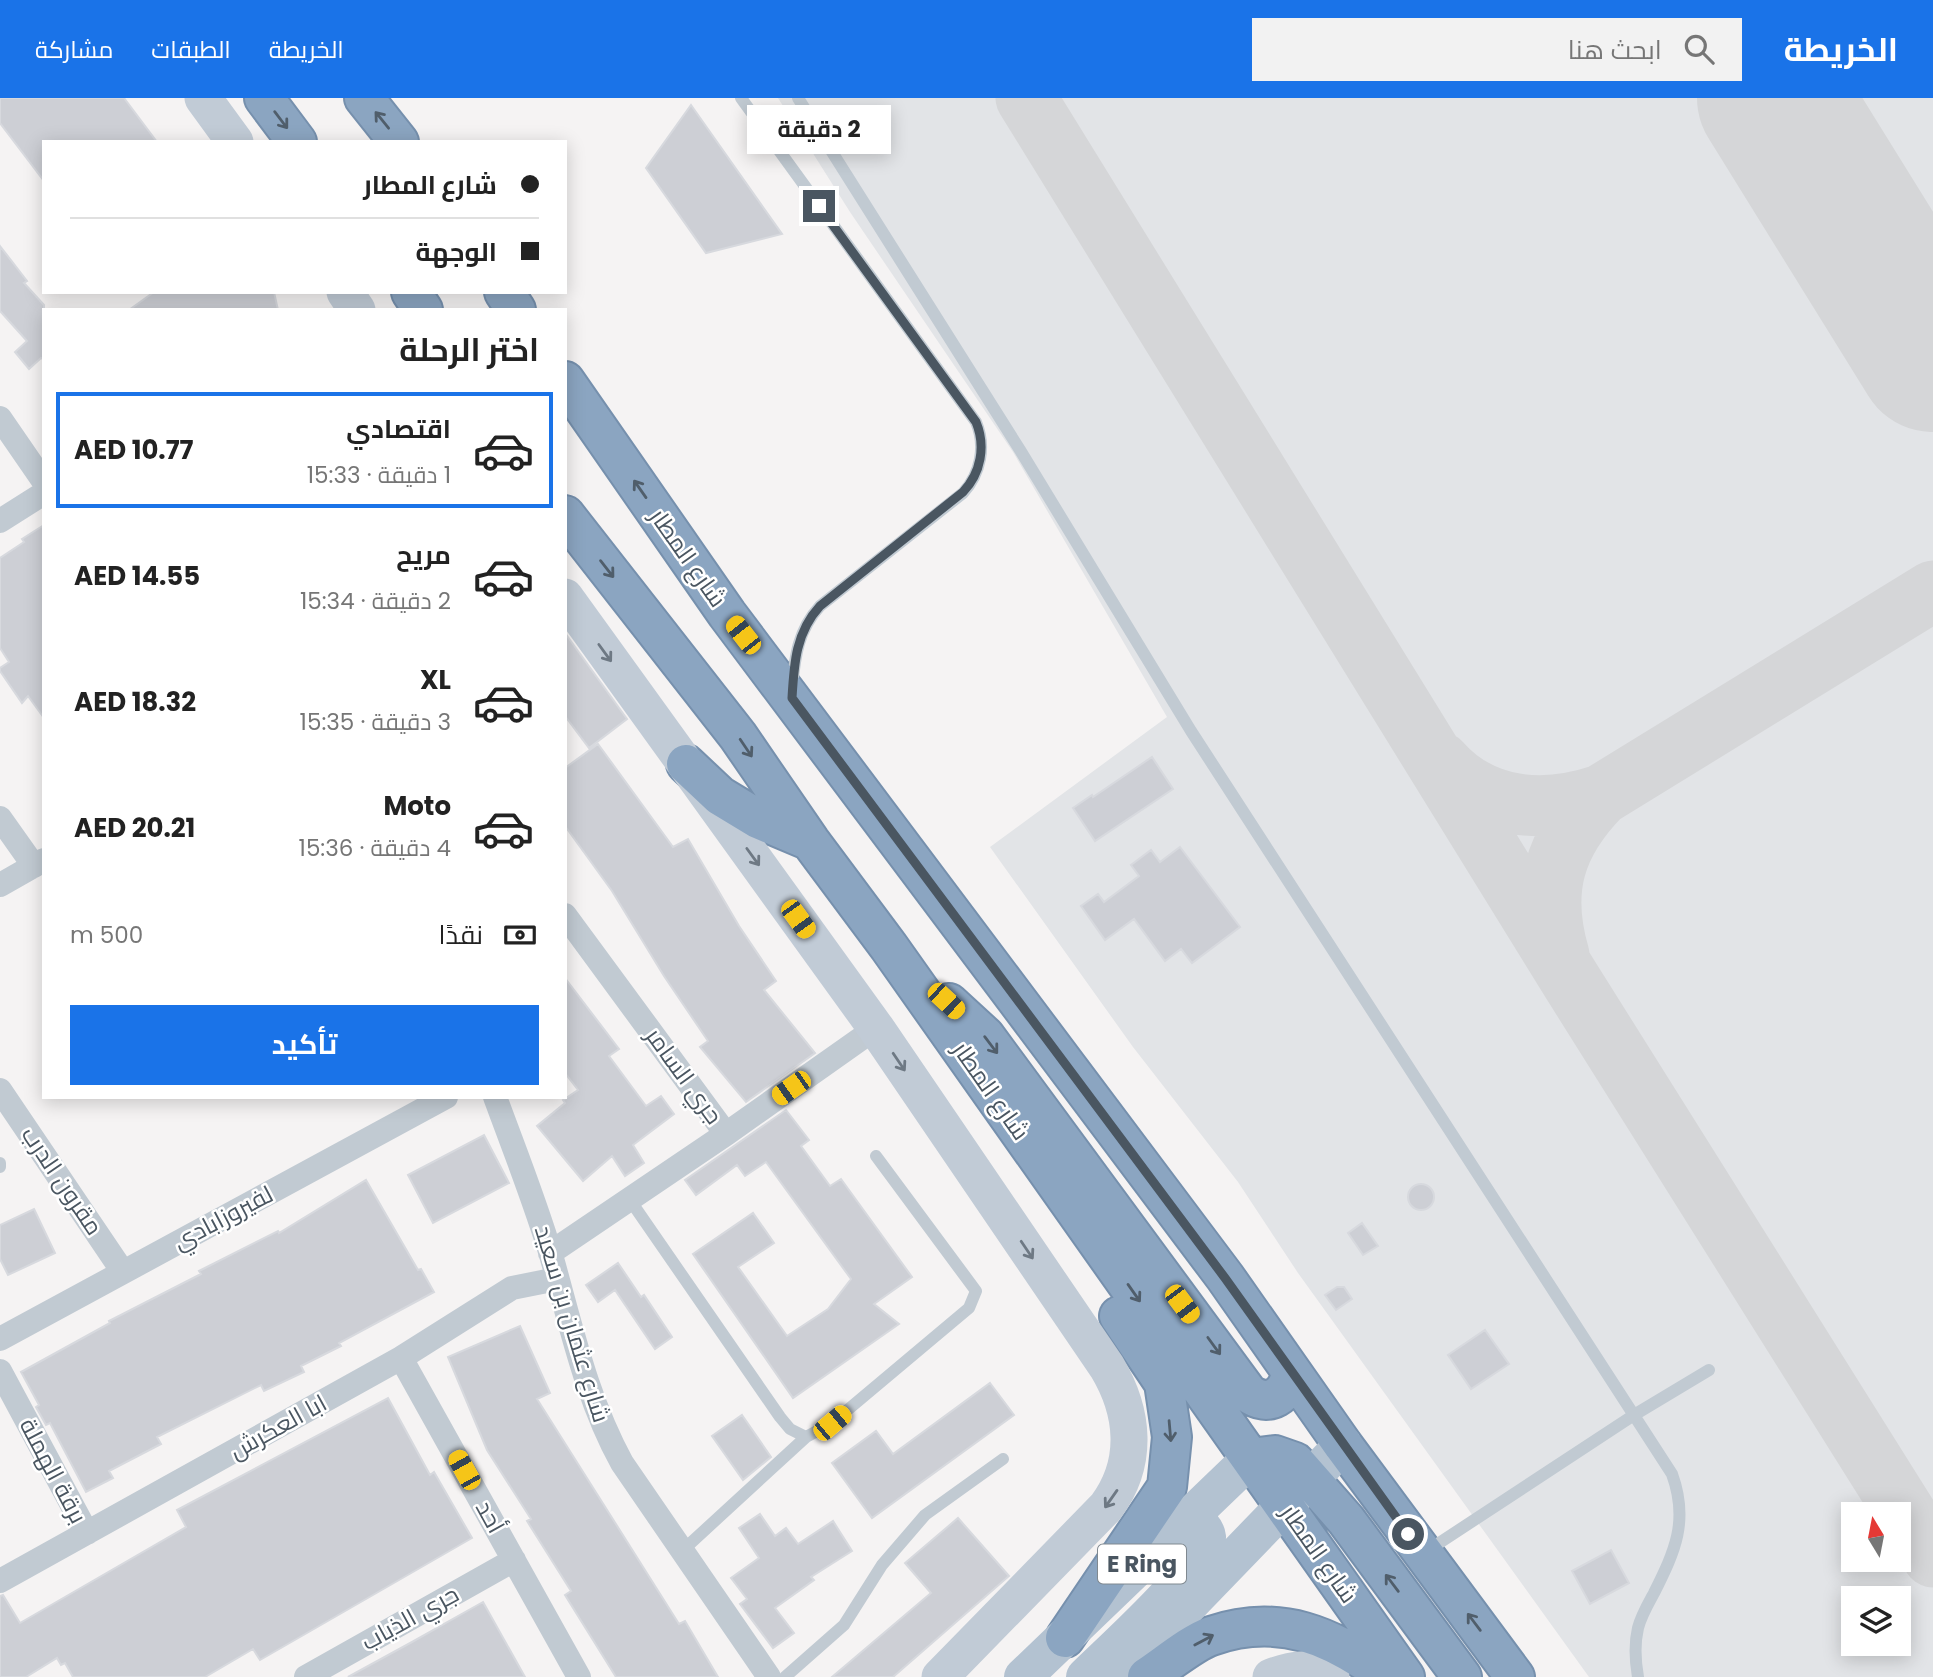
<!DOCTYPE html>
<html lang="ar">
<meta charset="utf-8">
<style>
:root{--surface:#fff;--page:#f2f2f2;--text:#222;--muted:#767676;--line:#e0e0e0;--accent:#1a73e8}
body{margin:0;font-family:Poppins,Cairo,sans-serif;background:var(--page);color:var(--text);direction:rtl;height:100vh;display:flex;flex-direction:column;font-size:26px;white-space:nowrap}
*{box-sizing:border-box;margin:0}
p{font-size:23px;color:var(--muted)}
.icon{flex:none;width:38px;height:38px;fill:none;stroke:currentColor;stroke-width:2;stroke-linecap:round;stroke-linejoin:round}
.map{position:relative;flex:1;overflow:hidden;direction:ltr}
.panel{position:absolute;left:42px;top:210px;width:525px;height:791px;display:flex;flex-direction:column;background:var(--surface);border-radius:0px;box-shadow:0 4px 18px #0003;direction:rtl}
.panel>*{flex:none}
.banner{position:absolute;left:42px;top:42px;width:525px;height:154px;border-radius:0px;box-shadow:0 4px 18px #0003;direction:rtl;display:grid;align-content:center;height:154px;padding:0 28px;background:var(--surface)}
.needle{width:46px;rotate:350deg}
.controls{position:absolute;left:1841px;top:1404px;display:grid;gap:14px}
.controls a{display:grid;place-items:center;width:70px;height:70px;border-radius:0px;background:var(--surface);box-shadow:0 4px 18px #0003;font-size:35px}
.end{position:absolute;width:32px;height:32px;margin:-16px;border:9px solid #4a5661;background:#fff;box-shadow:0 0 0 4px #fff}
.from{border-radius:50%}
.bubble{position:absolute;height:49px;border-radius:0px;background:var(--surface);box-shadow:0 4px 18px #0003;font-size:23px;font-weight:700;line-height:49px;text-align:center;direction:rtl}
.car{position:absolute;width:21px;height:42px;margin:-21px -10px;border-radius:9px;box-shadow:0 0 5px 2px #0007;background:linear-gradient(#f5c518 24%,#345 0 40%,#f5c518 0 76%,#345 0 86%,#f5c518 0)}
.banner b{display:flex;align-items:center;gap:24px;height:66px;font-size:26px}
.banner b+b{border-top:2px solid var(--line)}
.banner i{width:18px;height:18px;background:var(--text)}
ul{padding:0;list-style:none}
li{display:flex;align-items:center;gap:21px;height:116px;margin:0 14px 10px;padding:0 14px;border:4px solid transparent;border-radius:0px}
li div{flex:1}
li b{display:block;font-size:26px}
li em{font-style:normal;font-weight:700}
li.on{border-color:var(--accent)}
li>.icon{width:63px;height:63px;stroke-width:1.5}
h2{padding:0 28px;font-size:32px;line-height:84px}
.pay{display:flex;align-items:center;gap:18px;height:77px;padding:0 28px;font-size:26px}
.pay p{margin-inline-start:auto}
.action{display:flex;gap:14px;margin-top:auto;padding:14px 28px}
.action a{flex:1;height:80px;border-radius:0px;background:var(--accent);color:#fff;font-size:28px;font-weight:700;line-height:80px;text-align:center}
header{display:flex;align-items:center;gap:42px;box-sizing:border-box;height:98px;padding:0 35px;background:var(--accent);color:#fff}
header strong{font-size:33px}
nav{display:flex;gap:38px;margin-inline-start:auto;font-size:24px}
.search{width:490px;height:63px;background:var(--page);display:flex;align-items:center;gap:18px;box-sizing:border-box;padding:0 24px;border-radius:0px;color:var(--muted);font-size:26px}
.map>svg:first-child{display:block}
.airport{fill:#e2e4e7;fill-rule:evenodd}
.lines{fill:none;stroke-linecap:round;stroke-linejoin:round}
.taxiway{stroke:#d5d6d8;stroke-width:61}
.runway{stroke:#d5d6d8;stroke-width:152}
.building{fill:#cdcfd5;stroke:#d7d9de;stroke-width:2}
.highway-casing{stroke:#7690ad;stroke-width:42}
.lane{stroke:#c1cad2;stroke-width:12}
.street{stroke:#c1cad2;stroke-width:24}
.secondary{stroke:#c1cbd6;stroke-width:37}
.primary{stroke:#b3c2d1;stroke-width:38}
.highway{stroke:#8ba5c1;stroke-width:38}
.oneway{stroke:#505e6b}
.oneway2{stroke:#6e7984}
.route{stroke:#4a5661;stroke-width:9}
.labels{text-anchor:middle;stroke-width:5;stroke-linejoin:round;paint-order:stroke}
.shield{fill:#fff;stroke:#808990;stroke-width:2}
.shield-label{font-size:23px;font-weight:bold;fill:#4a5661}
.street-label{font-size:24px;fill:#4a5661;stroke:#fff}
</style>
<header>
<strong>الخريطة</strong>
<div class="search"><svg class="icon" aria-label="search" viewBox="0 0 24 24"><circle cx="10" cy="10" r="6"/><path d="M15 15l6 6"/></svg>ابحث هنا</div>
<nav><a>الخريطة</a><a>الطبقات</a><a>مشاركة</a></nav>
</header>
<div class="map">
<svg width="1933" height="1579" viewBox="0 0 1933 1579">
<rect width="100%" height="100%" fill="#f5f3f3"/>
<path class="airport" d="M 778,0 L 1933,0 L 1933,1579 L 1589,1579 L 1298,1175 L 1238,1084 L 1133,949 L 990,749 L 1167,619 L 1013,354 L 850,114 ZM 1853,1416 L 1899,1416 L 1899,1461 L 1853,1461 ZM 1853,1500 L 1899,1500 L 1899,1545 L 1853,1545 Z"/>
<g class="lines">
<path class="taxiway" d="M 1026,0 L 1570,881 L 1933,1459
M 1440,664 C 1482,712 1544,716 1601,697 L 1933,493
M 1559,857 C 1540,792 1554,745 1601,697"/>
<path class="runway" d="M 1773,0 L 1933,258"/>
</g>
<path class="building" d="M 0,0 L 124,0 L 157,44 L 44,44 L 44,83 L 0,25 Z
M 691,7 L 782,136 L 706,155 L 646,70 Z
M 0,148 L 27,183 L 24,185 L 44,207 L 44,262 L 41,260 L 29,271 L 15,254 L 27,243 L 0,213 Z
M 154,194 L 274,194 L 278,212 L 129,212 Z
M 44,427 L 44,620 L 28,598 L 22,605 L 0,573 L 0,570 L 9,564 L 0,550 L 0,460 L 24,444 L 22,441 Z
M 565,535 L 627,621 L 589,650 L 565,618 Z
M 598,646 L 673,749 L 688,741 L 739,828 L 776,883 L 764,892 L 815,955 L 746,1004 L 700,949 L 708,943 L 664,878 L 612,793 L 565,728 L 565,670 Z
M 1152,659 L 1173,691 L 1095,743 L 1073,710 L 1092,697 L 1093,699 Z
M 1180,749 L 1240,829 L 1192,865 L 1181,851 L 1165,863 L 1134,821 L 1105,842 L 1081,808 L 1098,796 L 1104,804 L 1139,778 L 1131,767 L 1151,752 L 1160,764 Z
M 565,880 L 619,951 L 609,958 L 646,1008 L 661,998 L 674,1016 L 633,1047 L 644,1065 L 625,1078 L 612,1058 L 583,1083 L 537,1028 L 565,1005 L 563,1002 L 578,992 L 565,975 Z
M 786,1012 L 809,1042 L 801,1048 L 830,1088 L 841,1081 L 912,1179 L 874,1206 L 899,1226 L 793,1300 L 693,1156 L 753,1115 L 774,1145 L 738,1169 L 787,1238 L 828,1211 L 851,1181 L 766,1064 L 745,1078 L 737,1067 L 696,1097 L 685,1082 Z
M 484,1037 L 509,1085 L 433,1125 L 408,1077 Z
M 366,1082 L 418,1172 L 421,1171 L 434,1194 L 339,1245 L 341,1248 L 301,1268 L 304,1274 L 264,1293 L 261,1287 L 157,1339 L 161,1346 L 109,1373 L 113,1380 L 86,1394 L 50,1325 L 46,1327 L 36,1309 L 39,1307 L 21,1274 L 110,1225 L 109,1223 L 201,1176 L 199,1173 L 278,1133 L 279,1135 Z
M1408 1099a13 13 0 1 1 26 0a13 13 0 1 1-26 0Z
M 34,1111 L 55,1155 L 8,1177 L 0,1161 L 0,1127 Z
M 1362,1125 L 1378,1148 L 1363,1157 L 1348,1135 Z
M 618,1165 L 641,1199 L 644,1197 L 672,1239 L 655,1251 L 615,1192 L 598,1204 L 586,1187 Z
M 1337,1189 L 1344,1189 L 1352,1201 L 1336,1212 L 1325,1197 Z
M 520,1228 L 550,1295 L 537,1301 L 679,1526 L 685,1523 L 718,1579 L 616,1579 L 565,1497 L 571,1493 L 527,1423 L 531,1421 L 487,1352 L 448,1259 Z
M 1485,1232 L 1509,1266 L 1471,1291 L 1448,1257 Z
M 990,1285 L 1014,1317 L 872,1420 L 832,1365 L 876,1333 L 893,1356 Z
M 388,1300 L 430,1377 L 434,1374 L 472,1440 L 260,1562 L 253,1551 L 205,1579 L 73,1579 L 65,1565 L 61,1567 L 57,1560 L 26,1579 L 0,1579 L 0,1498 L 3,1497 L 20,1525 L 186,1429 L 177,1412 Z
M 742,1317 L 771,1359 L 743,1382 L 712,1338 Z
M 760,1416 L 775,1438 L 786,1430 L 798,1446 L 833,1423 L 852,1453 L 811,1479 L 814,1482 L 775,1510 L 794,1535 L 773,1550 L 740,1506 L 747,1501 L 731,1480 L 759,1460 L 739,1430 Z
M 958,1420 L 1009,1478 L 893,1579 L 832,1579 L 931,1495 L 905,1465 Z
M 1611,1452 L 1629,1485 L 1590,1506 L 1572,1473 Z
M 483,1504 L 525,1579 L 348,1579 L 412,1544 Z"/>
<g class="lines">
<g class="highway-casing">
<path id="highway" d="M 264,0 L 297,44
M 364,0 L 399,44
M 411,194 L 423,212
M 504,194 L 516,212
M 565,283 L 727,516 L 1225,1179 L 1343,1347 L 1515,1579
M 565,417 L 738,638 L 810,743 L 889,849 L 1405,1579
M 686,666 L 720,698 L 758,721 L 810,743
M 949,905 L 985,938 L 1248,1295 C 1269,1311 1288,1297 1291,1274
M 1251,1360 L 1275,1357 L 1295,1364 L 1346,1422 L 1462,1579
M 1065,1540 L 1167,1389 L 1172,1339 L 1164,1285 L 1119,1218
M 1147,1579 C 1164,1568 1193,1544 1211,1538 C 1279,1514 1333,1538 1388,1579"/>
</g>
<path class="lane" d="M 741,0 L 976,324 C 986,348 981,375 963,395 L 820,508 C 798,532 795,558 792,589
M 798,0 L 1020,352 L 1191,633 L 1672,1376 C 1689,1423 1675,1453 1654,1495 C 1648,1506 1641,1518 1638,1530 C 1634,1547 1635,1562 1638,1579
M 0,1065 L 0,1069
M 630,1102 L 780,1319 L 790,1331 L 806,1339 L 832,1325 L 969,1210 L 976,1193 L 876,1058
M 682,1453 L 806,1339
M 1427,1453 L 1634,1317 L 1709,1272
M 785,1579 L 844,1527 L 882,1467 L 925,1417 L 1003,1361"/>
<path class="street" d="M 0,320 L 44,384
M 0,423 L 44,395
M 0,720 L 34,768
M 0,787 L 44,762
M 565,817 L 726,1036
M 0,992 L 123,1174
M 495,999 C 514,1051 535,1103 551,1157 C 571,1227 586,1300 622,1365 L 769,1579
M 550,1155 L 726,1036 L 876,930
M 0,1241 L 446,999
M 401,1260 L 579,1579
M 0,1273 L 87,1435
M 0,1483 L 401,1260 L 512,1190 L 557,1181
M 306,1579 L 514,1462"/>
<path class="secondary" d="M 203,0 L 235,44
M 345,194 L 357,212
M 565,499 L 876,930 L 1107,1269 C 1134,1314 1139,1365 1106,1409 L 940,1579
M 1271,1579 C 1292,1571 1310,1568 1331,1579"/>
<path class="primary" d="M 1023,1579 L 1251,1360
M 1085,1579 C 1108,1556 1208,1467 1207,1439 C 1206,1430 1197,1424 1190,1418
M 1119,1579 L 1343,1347"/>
<use href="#highway" class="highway"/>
</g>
<defs><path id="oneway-shaft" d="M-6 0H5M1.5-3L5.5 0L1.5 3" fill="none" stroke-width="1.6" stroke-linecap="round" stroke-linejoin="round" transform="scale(1.75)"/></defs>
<g class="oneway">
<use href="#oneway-shaft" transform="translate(281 22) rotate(53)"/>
<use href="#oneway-shaft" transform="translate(382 22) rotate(-129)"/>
<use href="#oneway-shaft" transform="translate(640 391) rotate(-125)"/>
<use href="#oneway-shaft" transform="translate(607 471) rotate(52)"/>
<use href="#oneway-shaft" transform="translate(746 650) rotate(56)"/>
<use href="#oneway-shaft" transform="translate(991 947) rotate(53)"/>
<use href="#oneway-shaft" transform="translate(1134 1195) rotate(55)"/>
<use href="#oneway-shaft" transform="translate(1214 1248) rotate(54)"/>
<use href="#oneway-shaft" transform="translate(1170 1333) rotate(85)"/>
<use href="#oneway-shaft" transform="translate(1392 1485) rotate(-127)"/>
<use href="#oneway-shaft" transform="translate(1474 1524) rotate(-127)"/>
<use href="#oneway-shaft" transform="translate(1204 1542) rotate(-28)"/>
</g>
<g class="oneway2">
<use href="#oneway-shaft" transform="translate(605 555) rotate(54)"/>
<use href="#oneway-shaft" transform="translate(753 759) rotate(54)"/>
<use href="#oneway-shaft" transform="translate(899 964) rotate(56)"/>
<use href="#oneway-shaft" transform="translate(1027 1152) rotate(56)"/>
<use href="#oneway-shaft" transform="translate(1111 1401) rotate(125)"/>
</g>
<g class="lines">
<path class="route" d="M 819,108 L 976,324 C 986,348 981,375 963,394 L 820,508 C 796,534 794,565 792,600 L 1225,1180 L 1408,1436"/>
</g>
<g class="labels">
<rect class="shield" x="1098" y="1446.5" width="88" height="39" rx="5"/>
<g class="shield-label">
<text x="1142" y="1474">E Ring</text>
</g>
<g class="street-label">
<text transform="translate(688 460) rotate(55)" y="8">شارع المطار</text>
<text transform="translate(684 978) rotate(54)" y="8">جري السامر</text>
<text transform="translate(991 993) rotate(55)" y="8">شارع المطار</text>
<text transform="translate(62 1083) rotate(56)" y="8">مقرون الدرب</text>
<text transform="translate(223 1120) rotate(-28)" y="8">لفيروزابادي</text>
<text transform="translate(572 1226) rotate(73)" y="8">شارع عثمان بن سعيد</text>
<text transform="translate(278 1329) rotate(-29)" y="8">ابا العكرش</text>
<text transform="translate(53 1373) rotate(62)" y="8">برقة الهملة</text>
<text transform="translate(490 1419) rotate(61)" y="8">أحد</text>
<text transform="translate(1319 1456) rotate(55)" y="8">شارع المطار</text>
<text transform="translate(410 1520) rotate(-29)" y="8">جري الذياب</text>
</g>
</g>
</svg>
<div class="controls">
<a><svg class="needle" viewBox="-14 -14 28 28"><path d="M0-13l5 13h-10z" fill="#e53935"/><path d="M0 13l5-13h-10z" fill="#767676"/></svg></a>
<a><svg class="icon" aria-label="layers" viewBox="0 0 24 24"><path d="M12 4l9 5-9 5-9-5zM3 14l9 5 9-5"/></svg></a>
</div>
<i class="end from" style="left:1408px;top:1436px"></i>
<i class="end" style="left:819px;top:108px"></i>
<div class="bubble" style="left:747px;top:7px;width:144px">2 دقيقة</div>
<i class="car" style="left:743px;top:537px;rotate:322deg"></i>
<i class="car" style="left:798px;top:821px;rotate:144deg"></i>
<i class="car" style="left:946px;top:903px;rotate:133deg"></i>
<i class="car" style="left:791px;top:990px;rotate:235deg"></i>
<i class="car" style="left:1182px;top:1206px;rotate:143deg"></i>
<i class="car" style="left:832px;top:1325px;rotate:50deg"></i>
<i class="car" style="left:464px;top:1372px;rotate:331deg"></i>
<div class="banner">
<b><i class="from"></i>شارع المطار</b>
<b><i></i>الوجهة</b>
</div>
<section class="panel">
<h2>اختر الرحلة</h2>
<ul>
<li class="on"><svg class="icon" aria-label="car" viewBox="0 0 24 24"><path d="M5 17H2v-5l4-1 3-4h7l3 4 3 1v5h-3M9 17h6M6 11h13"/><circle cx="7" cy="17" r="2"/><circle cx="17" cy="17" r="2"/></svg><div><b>اقتصادي</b><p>1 دقيقة · 15:33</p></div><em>AED 10.77</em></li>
<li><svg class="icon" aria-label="car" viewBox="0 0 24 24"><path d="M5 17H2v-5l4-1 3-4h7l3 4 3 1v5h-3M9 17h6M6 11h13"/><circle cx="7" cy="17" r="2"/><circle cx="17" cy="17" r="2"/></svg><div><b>مريح</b><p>2 دقيقة · 15:34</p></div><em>AED 14.55</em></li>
<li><svg class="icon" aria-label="car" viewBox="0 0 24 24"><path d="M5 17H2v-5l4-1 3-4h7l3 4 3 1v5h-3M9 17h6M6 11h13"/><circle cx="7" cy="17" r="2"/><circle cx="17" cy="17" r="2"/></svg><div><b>XL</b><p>3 دقيقة · 15:35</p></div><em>AED 18.32</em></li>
<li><svg class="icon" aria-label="car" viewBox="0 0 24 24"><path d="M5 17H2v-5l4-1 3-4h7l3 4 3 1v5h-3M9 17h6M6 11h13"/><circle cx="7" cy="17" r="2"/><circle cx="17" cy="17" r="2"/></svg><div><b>Moto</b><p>4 دقيقة · 15:36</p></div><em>AED 20.21</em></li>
</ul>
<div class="pay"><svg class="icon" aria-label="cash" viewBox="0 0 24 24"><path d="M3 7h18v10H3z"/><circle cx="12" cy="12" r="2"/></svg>نقدًا<p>500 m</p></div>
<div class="action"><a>تأكيد</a></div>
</section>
</div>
